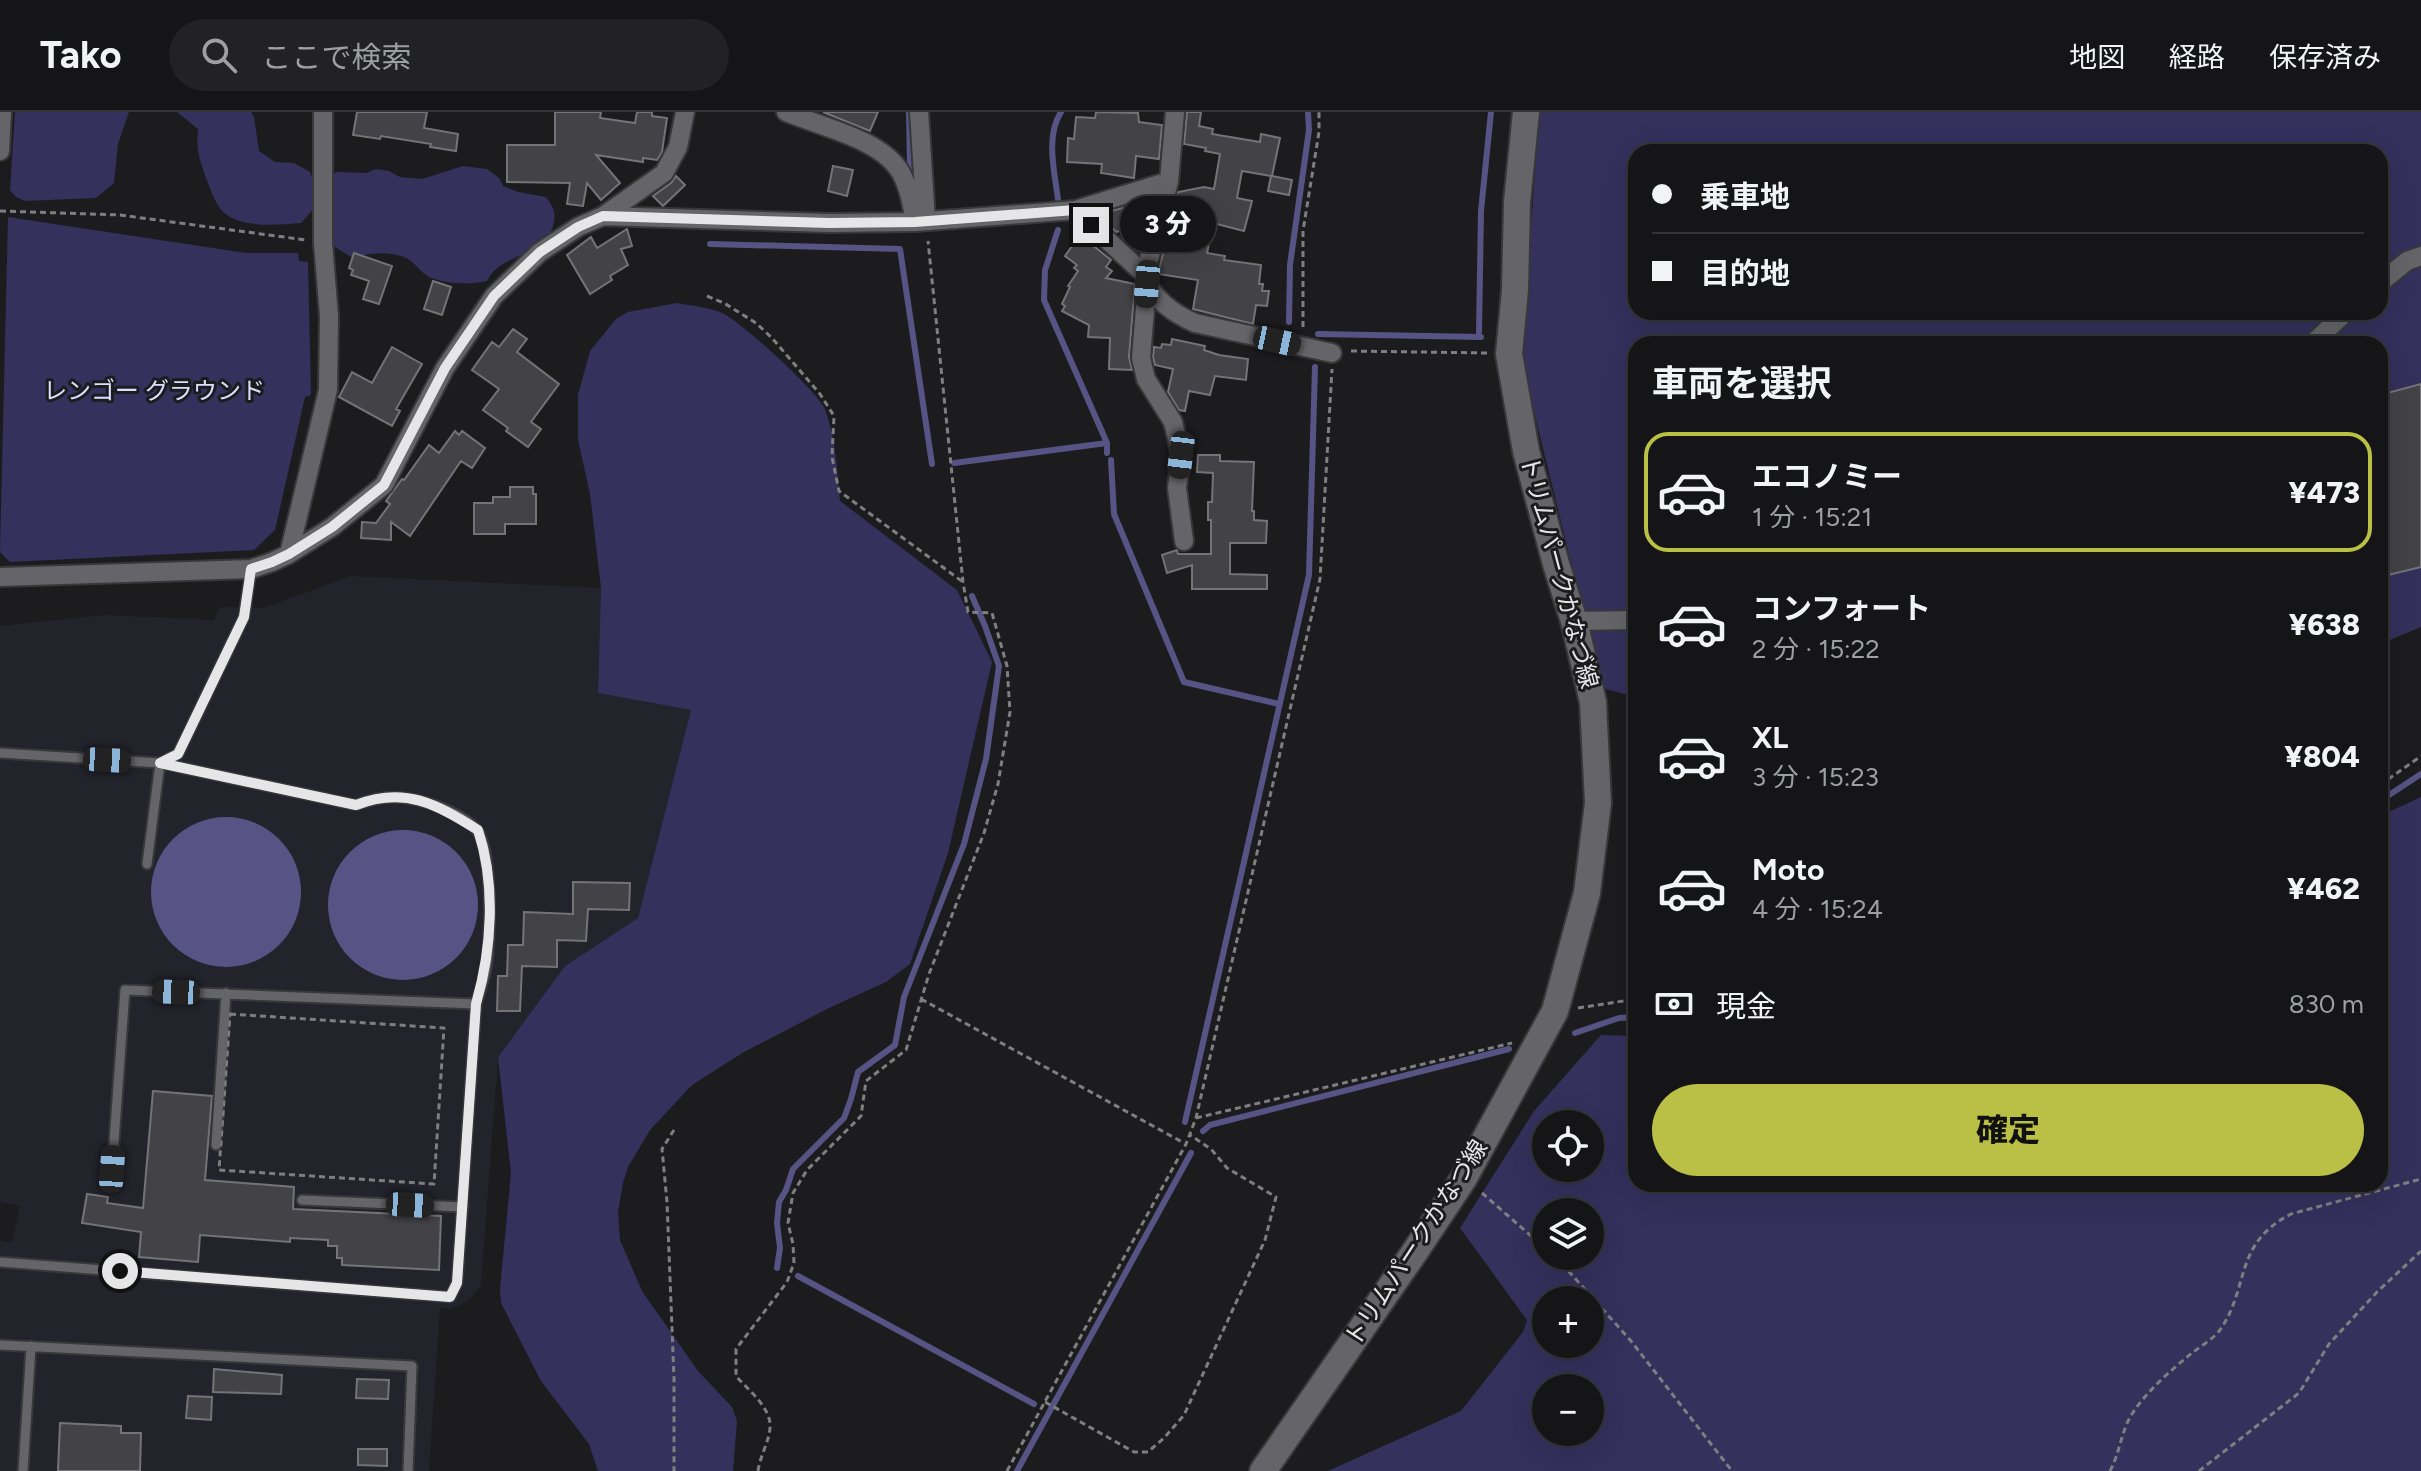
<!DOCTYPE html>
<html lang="ja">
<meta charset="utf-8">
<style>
:root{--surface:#151517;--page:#222224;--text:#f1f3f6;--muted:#9d9fa1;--line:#343436;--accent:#bac045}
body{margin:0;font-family:Figtree,"Noto Sans JP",sans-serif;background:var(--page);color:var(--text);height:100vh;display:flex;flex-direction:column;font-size:30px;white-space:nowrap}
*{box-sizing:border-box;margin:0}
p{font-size:26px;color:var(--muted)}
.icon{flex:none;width:44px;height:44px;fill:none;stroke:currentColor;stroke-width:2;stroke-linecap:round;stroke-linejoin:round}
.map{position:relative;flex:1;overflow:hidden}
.side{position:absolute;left:1628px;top:224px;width:760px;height:856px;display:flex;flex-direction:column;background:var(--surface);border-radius:24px;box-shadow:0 8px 32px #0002,0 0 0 2px var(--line)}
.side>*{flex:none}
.hud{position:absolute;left:1628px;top:32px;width:760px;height:176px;border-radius:24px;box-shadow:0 8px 32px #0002,0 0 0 2px var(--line);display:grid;align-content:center;height:176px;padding:0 24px;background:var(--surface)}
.fabs{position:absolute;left:1532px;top:998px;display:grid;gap:16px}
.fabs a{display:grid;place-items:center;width:72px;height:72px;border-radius:50%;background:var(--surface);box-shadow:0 8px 32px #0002,0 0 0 2px var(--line);font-size:40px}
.end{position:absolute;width:36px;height:36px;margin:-18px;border:10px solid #e6e6e8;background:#111;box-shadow:0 0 0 4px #111}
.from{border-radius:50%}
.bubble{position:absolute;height:56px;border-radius:28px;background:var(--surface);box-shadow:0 8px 32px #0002,0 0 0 2px var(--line);font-size:26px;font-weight:800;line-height:56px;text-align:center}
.car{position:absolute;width:24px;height:48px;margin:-24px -12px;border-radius:10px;box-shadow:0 0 6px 2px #0007;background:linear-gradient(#222 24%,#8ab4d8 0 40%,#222 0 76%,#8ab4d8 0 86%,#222 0)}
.hud b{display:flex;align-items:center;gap:28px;height:76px;font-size:30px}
.hud b+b{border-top:2px solid var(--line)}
.hud i{width:20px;height:20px;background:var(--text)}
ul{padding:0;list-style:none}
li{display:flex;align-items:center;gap:24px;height:120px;margin:0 16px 12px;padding:0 8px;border:4px solid transparent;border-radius:24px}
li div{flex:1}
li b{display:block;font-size:30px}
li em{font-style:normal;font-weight:800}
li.selected{border-color:var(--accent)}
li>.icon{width:72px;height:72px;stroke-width:1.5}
h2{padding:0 24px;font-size:36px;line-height:96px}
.pay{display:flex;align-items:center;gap:20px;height:88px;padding:0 24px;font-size:30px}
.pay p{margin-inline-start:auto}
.button{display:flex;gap:16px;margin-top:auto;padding:16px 24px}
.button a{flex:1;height:92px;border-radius:48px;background:var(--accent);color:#111;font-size:32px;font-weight:800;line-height:92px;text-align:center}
header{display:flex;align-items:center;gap:48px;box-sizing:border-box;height:112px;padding:0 40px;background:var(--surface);border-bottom:2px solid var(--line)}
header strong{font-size:38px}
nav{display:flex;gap:44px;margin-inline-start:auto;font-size:28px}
.search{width:560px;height:72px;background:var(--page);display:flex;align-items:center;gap:20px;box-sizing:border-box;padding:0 28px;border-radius:44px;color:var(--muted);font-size:30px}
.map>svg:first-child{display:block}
.built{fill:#23232c}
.green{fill:#35305c;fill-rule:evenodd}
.water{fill:#575385}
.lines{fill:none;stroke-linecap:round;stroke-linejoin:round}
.stream{stroke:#575385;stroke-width:6}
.building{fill:#434347;stroke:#737378;stroke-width:2}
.lane-casing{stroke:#38383a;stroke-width:13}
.street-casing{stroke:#38383a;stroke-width:22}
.secondary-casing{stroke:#38383a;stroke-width:30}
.path{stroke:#7f7f81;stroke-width:3;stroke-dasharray:6 4;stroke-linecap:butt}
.lane{stroke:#656569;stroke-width:9}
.street{stroke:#656569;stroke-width:18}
.secondary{stroke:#656569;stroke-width:26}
.route{stroke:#e6e6e8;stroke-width:10}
.labels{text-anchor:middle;stroke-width:6;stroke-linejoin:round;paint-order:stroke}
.park-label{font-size:24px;fill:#deddfe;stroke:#1c1c1f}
.street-label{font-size:24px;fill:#e6e6e8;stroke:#1c1c1f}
</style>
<header>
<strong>Tako</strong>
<div class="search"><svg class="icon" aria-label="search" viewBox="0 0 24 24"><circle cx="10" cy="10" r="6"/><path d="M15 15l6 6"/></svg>ここで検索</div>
<nav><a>地図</a><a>経路</a><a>保存済み</a></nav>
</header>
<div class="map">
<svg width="2421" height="1359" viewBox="0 0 2421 1359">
<rect width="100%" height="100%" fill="#1c1c1f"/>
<path class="built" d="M 351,464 L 601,476 L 598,581 L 691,598 L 638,806 L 565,854 L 498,945 L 481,1173 L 468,1189 L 451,1197 L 440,1196 L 429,1359 L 0,1359 L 0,1129 L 12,1131 L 20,1094 L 0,1090 L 0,514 L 105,503 L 214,508 L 220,495 L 263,496 Z"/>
<path class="green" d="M 15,0 L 129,0 L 118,32 L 114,71 L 96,86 L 25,89 L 16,85 L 10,78 Z
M 177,0 L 251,0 L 254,5 L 259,39 L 275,50 L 294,51 L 310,60 L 317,79 L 316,94 L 301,111 C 278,113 247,116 227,103 C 216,96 211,78 206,66 C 199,46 196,38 198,17 Z
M 1539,0 L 2421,0 L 2421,515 L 2380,532 L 2380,232 L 1636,232 L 1636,585 L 1602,576 L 1522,251 ZM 1636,40 L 2380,40 L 2380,200 L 1636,200 Z
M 463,54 L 487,57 L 499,66 L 503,74 L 518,80 L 546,85 C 553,94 557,102 553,114 C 543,146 500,141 487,169 C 471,173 445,172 429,165 C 420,160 413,148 404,145 C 388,139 368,141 353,146 L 335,135 L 328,120 L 329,65 L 336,60 L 366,61 L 376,57 L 389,59 L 400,65 L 422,67 Z
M 8,105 L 246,141 L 298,141 L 299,149 L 308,150 L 311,283 L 305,285 L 275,418 L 254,438 L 10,450 L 0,440 Z
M 677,191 C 691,194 707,195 720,200 C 740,208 817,279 825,297 C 836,327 837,358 840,389 L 957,478 L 992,550 L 948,741 L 910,852 L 886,870 L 829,896 L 744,940 L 692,973 L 650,1018 L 628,1055 L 623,1071 L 618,1100 L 620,1128 L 642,1179 L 698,1259 L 732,1295 L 737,1309 L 733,1359 L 598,1359 L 589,1332 L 541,1269 L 501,1191 L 500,1177 L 511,1061 L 498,945 L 565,854 L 638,806 L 691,598 L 598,581 L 601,476 L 590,382 L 578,328 L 578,283 L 590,239 L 616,207 L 628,200 Z
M 2421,685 L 2421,1359 L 1328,1359 L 1461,1299 L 1523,1220 L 1527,1208 L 1460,1116 L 1534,999 L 1601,923 L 1636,924 L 1636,1072 L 2380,1072 L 2380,704 ZM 1546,1012 L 1590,1012 L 1590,1056 L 1546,1056 ZM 1546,1100 L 1590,1100 L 1590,1144 L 1546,1144 ZM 1546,1188 L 1590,1188 L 1590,1232 L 1546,1232 ZM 1546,1276 L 1590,1276 L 1590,1320 L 1546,1320 Z"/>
<path class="water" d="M151 780a75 75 0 1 1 150 0a75 75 0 1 1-150 0Z
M328 793a75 75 0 1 1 150 0a75 75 0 1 1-150 0Z"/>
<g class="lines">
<path class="stream" d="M 909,0 L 910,55
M 1058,88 C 1055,61 1045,25 1061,0
M 1058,118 L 1045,158 L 1044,188 L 1107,331
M 710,132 L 900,137 L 932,352
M 1289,210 L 1290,153 L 1309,18 L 1308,0
M 1479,220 L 1481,99 L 1491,0
M 1318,222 L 1481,225
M 1111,348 L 1114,402 L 1184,570 L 1279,592
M 954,351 L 1107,331 L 1107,341
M 2380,689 L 2421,662
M 1575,921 L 1619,906 L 1636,905
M 1185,1010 L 1309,463 L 1315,255
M 1203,1019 L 1210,1013 L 1509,937
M 777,1156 L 780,1136 L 777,1111 L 779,1090 L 786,1078 L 793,1057 L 844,1006 L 851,987 L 858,960 L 895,933 L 904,885 L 964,732 L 986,647 L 999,554 L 985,514 L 972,484
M 798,1164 L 1034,1292
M 1017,1359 L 1191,1041"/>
</g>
<path class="building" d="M 357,0 L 427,0 L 424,16 L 458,22 L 456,39 L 430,35 L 431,32 L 381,24 L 380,27 L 353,23 Z
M 555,0 L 601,0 L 600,6 L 635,11 L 637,0 L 652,0 L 652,4 L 667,6 L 662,40 L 657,48 L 643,46 L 643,50 L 596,43 L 620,71 L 601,88 L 587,71 L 583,94 L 567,92 L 570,71 L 507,70 L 507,33 L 555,33 Z
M 823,0 L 878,0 L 870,19 Z
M 1096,0 L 1138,1 L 1139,10 L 1162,13 L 1159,47 L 1136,44 L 1134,66 L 1101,61 L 1102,52 L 1067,50 L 1068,26 L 1074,27 L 1076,5 L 1095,6 Z
M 1187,0 L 1201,0 L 1199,14 L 1213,17 L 1212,22 L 1260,30 L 1261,22 L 1280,26 L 1272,64 L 1292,68 L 1289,83 L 1268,79 L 1271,64 L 1242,59 L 1237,86 L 1252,89 L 1244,119 L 1213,111 L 1207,141 L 1225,144 L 1224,148 L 1261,153 L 1259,172 L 1263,172 L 1262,179 L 1269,179 L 1267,194 L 1256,193 L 1253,212 L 1193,197 L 1198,168 L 1158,162 L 1178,80 L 1204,75 L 1214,77 L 1220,42 L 1205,39 L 1206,36 L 1184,32 Z
M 833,54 L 853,58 L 847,84 L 828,79 Z
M 676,64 L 685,73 L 663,94 L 653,84 L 671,71 Z
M 1149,88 L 1152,88 L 1148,105 L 1132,108 L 1134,116 L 1116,120 L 1098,103 Z
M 627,117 L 632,134 L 621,137 L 628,153 L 610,164 L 612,168 L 590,182 L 567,143 L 591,125 L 597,136 Z
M 1080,123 L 1111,148 L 1106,155 L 1112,159 L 1106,166 L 1135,172 L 1129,245 L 1132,258 L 1109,257 L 1110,226 L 1088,225 L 1089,213 L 1062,199 L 1065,194 L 1062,192 L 1070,175 L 1068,174 L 1078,159 L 1074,156 L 1077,153 L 1065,144 Z
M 354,141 L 392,154 L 379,192 L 363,187 L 369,169 L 351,163 L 353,158 L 349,156 Z
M 433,169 L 451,175 L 442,203 L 424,197 Z
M 513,217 L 527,227 L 517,240 L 559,272 L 531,310 L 541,317 L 528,335 L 506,319 L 508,316 L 483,298 L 499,277 L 472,258 L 492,230 L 499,235 Z
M 1172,227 L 1205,234 L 1204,238 L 1219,243 L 1248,247 L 1246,268 L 1215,264 L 1210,283 L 1189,279 L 1185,299 L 1179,298 L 1168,280 L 1173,257 L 1155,253 L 1153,245 L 1154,235 L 1161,236 L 1162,232 L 1171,233 Z
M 392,235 L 422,252 L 396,297 L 400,299 L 392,314 L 339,285 L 352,260 L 372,271 Z
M 2421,272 L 2421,455 L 2380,465 L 2380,283 Z
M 455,319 L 459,323 L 462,319 L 485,336 L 472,356 L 461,349 L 410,424 L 391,410 L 391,428 L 361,426 L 362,410 L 376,411 L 390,392 L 386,389 L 402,367 L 404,368 L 429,333 L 439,341 Z
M 1198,343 L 1220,343 L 1220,349 L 1254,350 L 1252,399 L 1254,399 L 1254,408 L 1267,409 L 1266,431 L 1230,431 L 1230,462 L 1267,463 L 1267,477 L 1192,477 L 1192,453 L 1167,461 L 1162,443 L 1177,438 L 1178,442 L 1211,442 L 1211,408 L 1208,408 L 1208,390 L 1212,390 L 1213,361 L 1197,360 Z
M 510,375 L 533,375 L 533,382 L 536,382 L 536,412 L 505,412 L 505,422 L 474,422 L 474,391 L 493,391 L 493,385 L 510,385 Z
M 573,770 L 630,771 L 629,798 L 588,797 L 586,829 L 557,828 L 557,855 L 522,854 L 520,899 L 497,899 L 498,864 L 507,864 L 508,833 L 523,833 L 524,800 L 573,802 Z
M 153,979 L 212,984 L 205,1068 L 294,1075 L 293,1097 L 441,1104 L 439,1158 L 342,1153 L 342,1146 L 337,1146 L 337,1134 L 328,1134 L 328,1128 L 290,1126 L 290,1130 L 200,1123 L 198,1150 L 139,1145 L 141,1120 L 82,1111 L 87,1082 L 108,1085 L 107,1091 L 143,1096 Z
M 214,1257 L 282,1263 L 281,1282 L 213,1280 Z
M 357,1267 L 389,1268 L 388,1287 L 356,1286 Z
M 188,1284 L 212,1285 L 211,1308 L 186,1306 Z
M 60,1311 L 121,1314 L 121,1321 L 141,1321 L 140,1359 L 58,1359 Z
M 358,1337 L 387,1337 L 387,1354 L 358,1353 Z"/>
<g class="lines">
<g class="lane-casing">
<path id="lane" d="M 0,641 L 160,651 L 178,642 L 244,505 L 251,457
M 216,1033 L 226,881
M 112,1057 L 125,878 L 476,892
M 302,1088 L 463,1095
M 0,1150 L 450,1185 L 457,1171 L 476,892 C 480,880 484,868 486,856 C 491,831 493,734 476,717 C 466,706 442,695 428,691 C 402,683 381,683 356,693 L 160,651 L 147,752
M 0,1233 L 412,1254 L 408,1359
M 23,1359 L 31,1234"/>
</g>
<g class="street-casing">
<path id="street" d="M 786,0 C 821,15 882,27 901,61 C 909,76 912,93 915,110
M 919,0 L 926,109
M 0,39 L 2,0
M 1075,98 L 1145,163 C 1149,185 1176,203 1195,211 L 1332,241
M 603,104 L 829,111 L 915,110 L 1075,98 L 1169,69 L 1175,0
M 1145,163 L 1169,69
M 2380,171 L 2407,149 L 2421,144
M 1147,172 L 1141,246 L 1146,267 L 1173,310 L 1181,343 L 1177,376 L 1184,429
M 2312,232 L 2346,200
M 289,442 L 328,278 L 329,204 L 323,131 L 323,0
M 0,465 L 251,457 L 272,450 L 289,442 L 332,415 L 384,373 L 445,256 L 494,184 L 540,140 L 578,115 L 603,104 L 664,61 L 678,35 L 685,0
M 1574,509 L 1636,508"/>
</g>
<g class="secondary-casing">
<path id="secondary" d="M 1263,1359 L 1414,1141 L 1464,1066 L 1555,899 L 1587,781 L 1598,691 L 1593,590 L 1574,509 L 1556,452 L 1526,339 L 1509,242 L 1515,178 L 1517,90 L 1526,0"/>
</g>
<path class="path" d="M 0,99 L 120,103 L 306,128
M 707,184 L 724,191 L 756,211 L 772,226 L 820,282 L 834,304 L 832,345 L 839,379 L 963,470
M 1303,215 L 1303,119 L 1319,20 L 1319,0
M 1351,239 L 1487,241
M 2380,673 L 2421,644
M 921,887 L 1184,1031
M 1578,896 L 1636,887
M 230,902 L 444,916 L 434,1072 L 219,1058 Z
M 1196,1006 L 1512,931
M 674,1018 L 662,1037 L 667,1090 L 674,1267 L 674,1359
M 1482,1081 L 1546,1137
M 1555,1144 L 1631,1229 L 1732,1359
M 1045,1290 L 1134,1340 L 1148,1340 L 1164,1326 L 1184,1303 L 1265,1128 L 1276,1085 L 1227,1056 L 1211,1037 L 1190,1023
M 758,1359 C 760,1344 769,1330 770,1316 C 772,1296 748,1278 736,1264 L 736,1237 L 787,1170 L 794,1151 L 793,1132 L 788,1111 L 793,1081 L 807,1058 L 861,1004 L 866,969 L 906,938 L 929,862 L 984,721 L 998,672 L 1010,600 L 1007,554 L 992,501 L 968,500 L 963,470 L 928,129
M 1007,1359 L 1186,1032 L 1196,1006 L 1320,467 L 1332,257
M 2110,1359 C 2120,1341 2121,1319 2132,1302 C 2146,1280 2171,1258 2192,1241 C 2201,1234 2213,1227 2220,1218 C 2250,1175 2233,1132 2291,1102 L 2421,1067
M 2199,1359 L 2299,1281 L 2329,1232 L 2377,1180 L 2421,1139"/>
<use href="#lane" class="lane"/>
<use href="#street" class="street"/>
<use href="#secondary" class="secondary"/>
</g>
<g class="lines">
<path class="route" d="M 120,1159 L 450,1185 L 457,1171 L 476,892 C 492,836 496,773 478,718 C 436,692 405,674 356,693 L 160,651 L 178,642 L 244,505 L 251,457 L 272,450 L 289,442 L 332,415 L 384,373 L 445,256 L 494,184 L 540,140 L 578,115 L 603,104 L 829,111 L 915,110 L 1075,98 L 1091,113"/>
</g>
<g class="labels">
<g class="park-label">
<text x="154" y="287">レンゴー グラウンド</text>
</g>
<g class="street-label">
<text transform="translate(1559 460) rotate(75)" y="8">トリムパークかなづ線</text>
<text transform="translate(1416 1131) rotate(-57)" y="8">トリムパークかなづ線</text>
</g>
</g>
</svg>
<div class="fabs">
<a><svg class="icon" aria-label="locate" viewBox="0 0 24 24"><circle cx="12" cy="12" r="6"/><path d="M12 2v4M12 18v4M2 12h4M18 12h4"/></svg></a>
<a><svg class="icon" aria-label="layers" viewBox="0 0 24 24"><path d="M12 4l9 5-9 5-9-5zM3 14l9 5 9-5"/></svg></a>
<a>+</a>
<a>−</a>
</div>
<i class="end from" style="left:120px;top:1159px"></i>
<i class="end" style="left:1091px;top:113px"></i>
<div class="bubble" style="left:1120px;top:84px;width:96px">3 分</div>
<i class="car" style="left:1147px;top:172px;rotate:185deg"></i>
<i class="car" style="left:1277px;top:229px;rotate:102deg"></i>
<i class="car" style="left:1181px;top:343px;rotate:187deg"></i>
<i class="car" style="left:107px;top:648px;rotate:93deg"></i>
<i class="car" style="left:176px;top:880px;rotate:272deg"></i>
<i class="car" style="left:112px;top:1057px;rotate:4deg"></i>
<i class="car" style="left:410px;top:1093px;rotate:93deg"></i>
<div class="hud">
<b><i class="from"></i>乗車地</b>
<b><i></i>目的地</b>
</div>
<section class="side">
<h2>車両を選択</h2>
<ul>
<li class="selected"><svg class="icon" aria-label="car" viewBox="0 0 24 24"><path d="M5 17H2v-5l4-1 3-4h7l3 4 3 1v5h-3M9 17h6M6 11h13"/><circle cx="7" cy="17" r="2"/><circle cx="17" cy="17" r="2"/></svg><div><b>エコノミー</b><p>1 分 · 15:21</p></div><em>¥473</em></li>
<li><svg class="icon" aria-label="car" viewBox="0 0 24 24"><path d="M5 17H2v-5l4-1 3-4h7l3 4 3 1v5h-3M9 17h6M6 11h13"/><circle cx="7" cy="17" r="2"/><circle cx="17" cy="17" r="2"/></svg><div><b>コンフォート</b><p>2 分 · 15:22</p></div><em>¥638</em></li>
<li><svg class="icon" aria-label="car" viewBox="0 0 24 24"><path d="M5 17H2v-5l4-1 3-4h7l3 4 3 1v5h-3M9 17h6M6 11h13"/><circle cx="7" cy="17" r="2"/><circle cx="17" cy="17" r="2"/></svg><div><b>XL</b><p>3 分 · 15:23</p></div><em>¥804</em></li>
<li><svg class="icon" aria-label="car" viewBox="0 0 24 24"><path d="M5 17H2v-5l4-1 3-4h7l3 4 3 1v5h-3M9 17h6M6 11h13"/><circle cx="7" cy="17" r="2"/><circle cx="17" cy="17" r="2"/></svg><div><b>Moto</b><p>4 分 · 15:24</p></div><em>¥462</em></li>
</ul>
<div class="pay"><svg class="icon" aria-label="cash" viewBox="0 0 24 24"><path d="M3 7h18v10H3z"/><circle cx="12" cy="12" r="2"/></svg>現金<p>830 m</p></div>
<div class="button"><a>確定</a></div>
</section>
</div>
